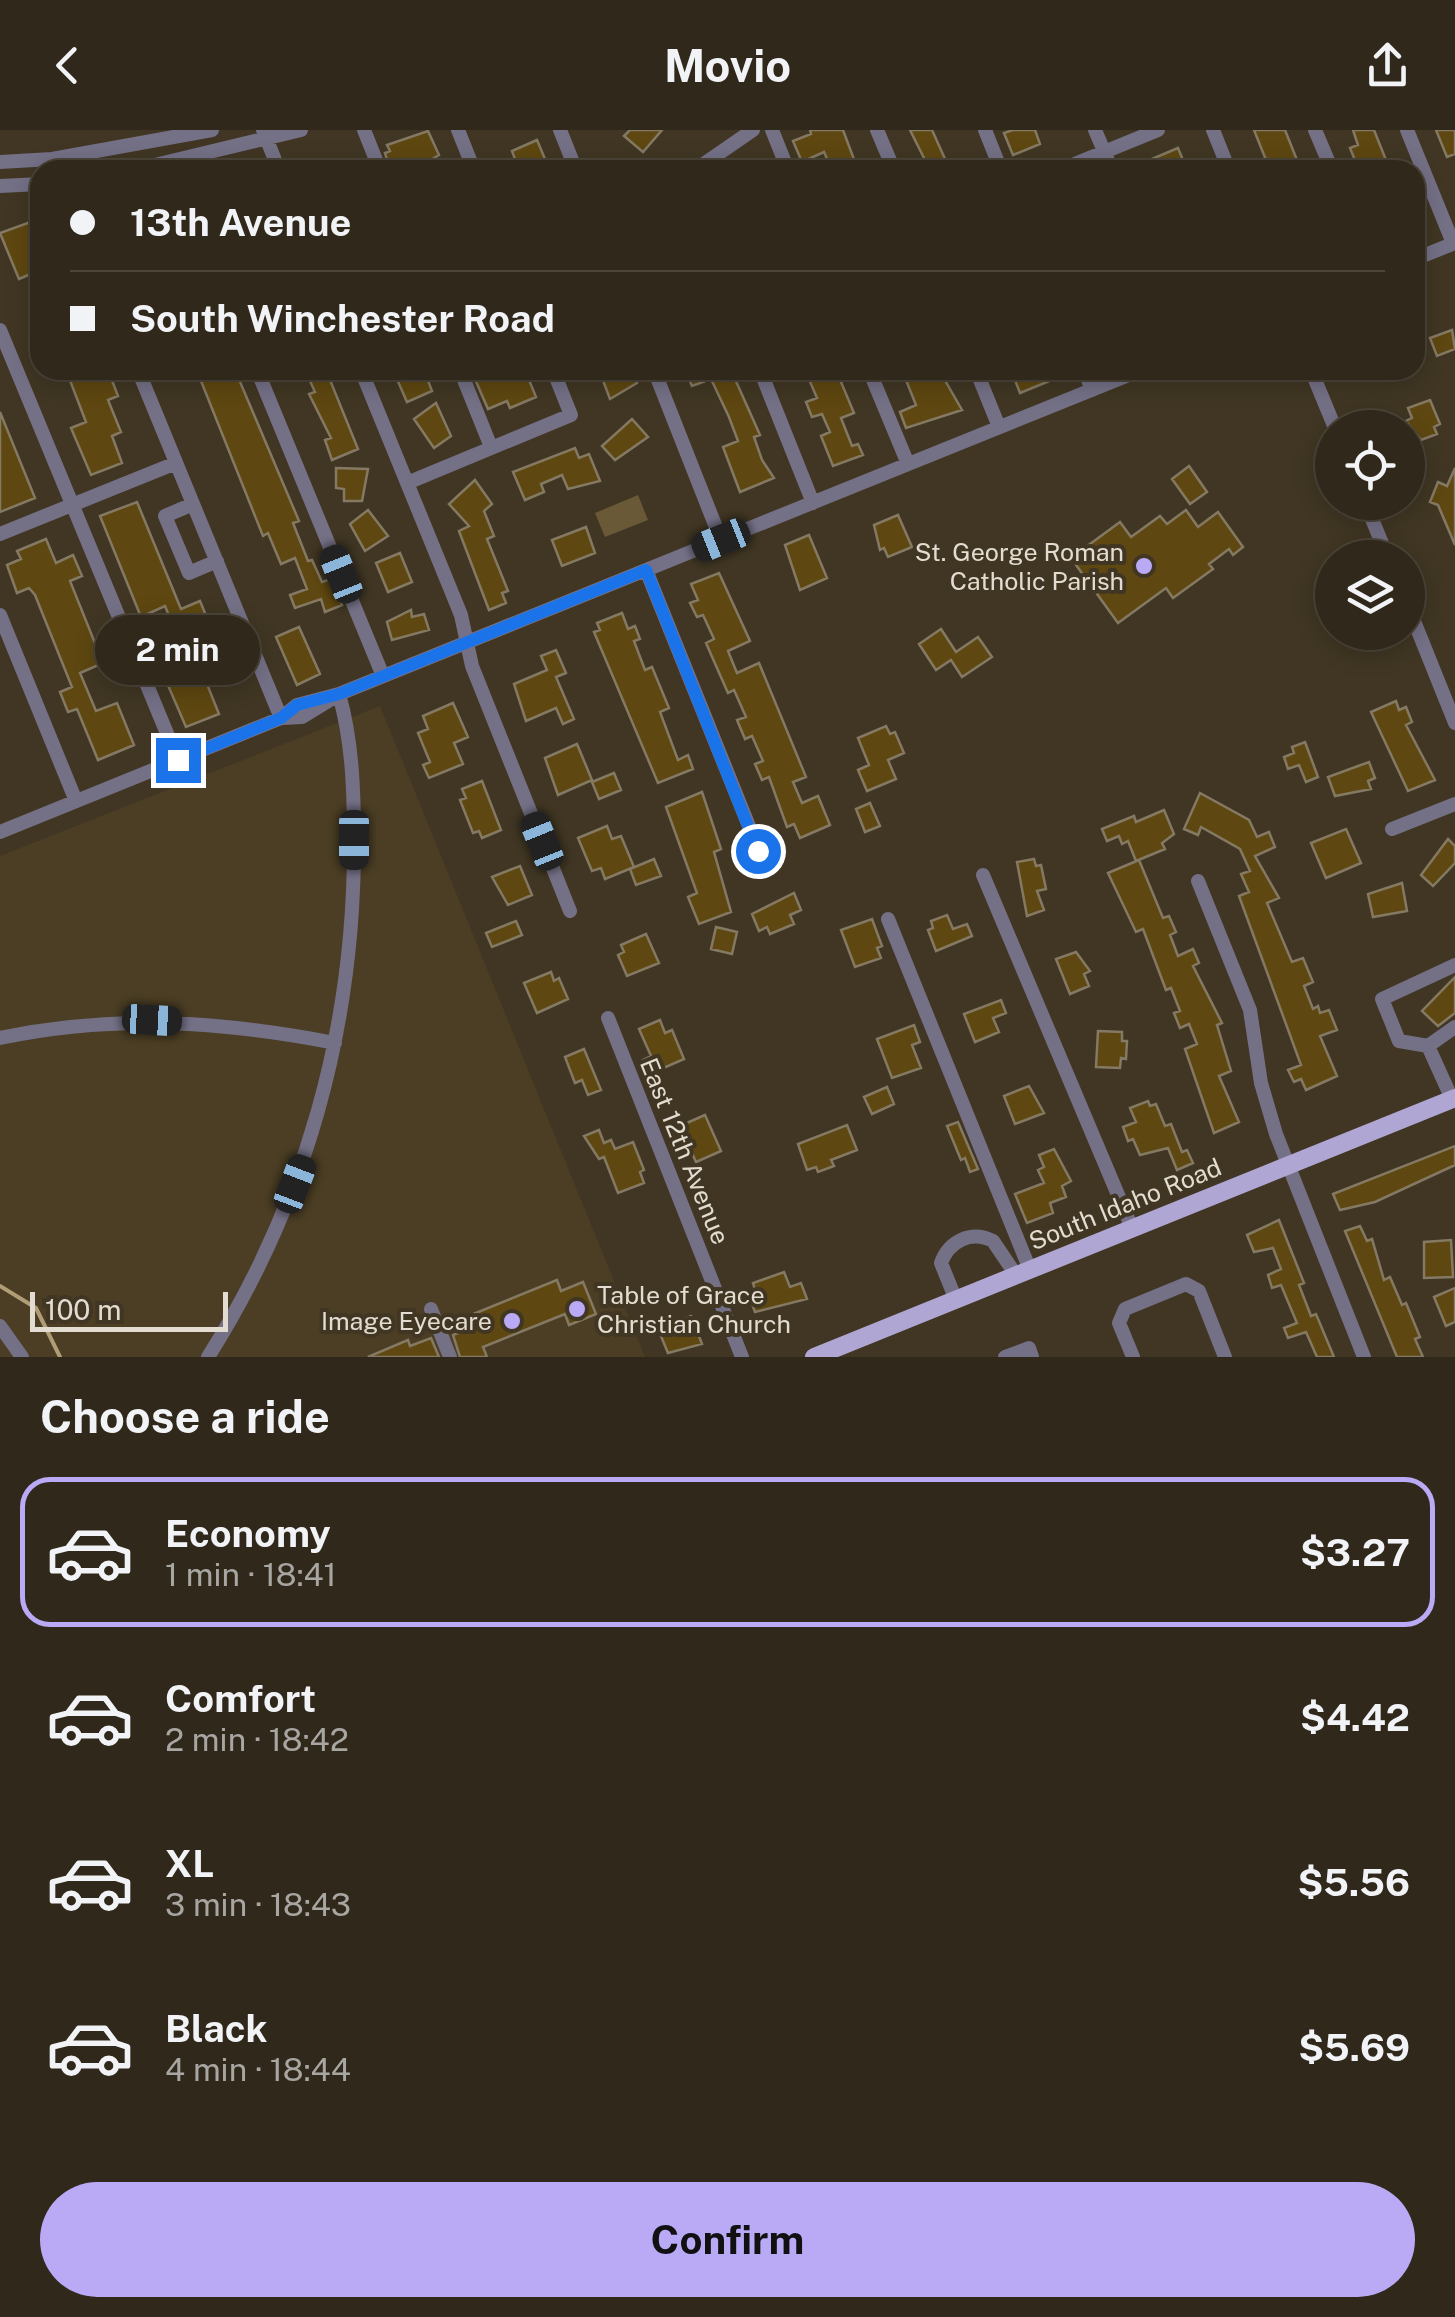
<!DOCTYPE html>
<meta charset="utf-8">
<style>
:root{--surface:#30281a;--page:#3c3427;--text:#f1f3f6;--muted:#a8a6a2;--line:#4b4439;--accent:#baaaf6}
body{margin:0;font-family:"Public Sans",sans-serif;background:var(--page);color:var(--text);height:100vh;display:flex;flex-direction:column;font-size:38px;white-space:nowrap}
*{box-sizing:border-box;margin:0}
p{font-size:32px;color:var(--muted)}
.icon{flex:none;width:55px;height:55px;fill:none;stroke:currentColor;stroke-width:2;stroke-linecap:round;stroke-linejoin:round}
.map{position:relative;height:1227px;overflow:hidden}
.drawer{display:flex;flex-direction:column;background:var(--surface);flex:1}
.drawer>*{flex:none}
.guide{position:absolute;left:30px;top:30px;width:1395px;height:220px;border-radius:30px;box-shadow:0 5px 25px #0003,0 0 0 2px var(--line);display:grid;align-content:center;height:220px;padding:0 40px;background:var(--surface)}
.controls{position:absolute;left:1315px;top:280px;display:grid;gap:20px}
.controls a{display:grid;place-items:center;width:110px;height:110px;border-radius:50%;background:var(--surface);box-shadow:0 5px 25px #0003,0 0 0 2px var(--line);font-size:50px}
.scale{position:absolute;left:30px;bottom:25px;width:198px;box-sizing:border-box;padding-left:10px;border:5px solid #e3ddd1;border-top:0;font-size:28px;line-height:35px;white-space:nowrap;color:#e3ddd1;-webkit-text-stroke:8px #403623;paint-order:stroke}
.end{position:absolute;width:45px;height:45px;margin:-22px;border:12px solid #1a73e8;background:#fff;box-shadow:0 0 0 5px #fff}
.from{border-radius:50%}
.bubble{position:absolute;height:70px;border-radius:35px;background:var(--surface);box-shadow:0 5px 25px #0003,0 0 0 2px var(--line);font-size:32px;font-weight:700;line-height:70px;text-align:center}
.car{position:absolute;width:30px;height:60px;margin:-30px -15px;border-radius:12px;box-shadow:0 0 8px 2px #0007;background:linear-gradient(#222 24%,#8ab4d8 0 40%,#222 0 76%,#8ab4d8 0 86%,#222 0)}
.guide b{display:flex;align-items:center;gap:35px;height:95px;font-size:38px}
.guide b+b{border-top:2px solid var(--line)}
.guide i{width:25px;height:25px;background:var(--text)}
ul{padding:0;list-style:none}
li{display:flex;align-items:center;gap:30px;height:150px;margin:0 20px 15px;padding:0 20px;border:5px solid transparent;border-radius:30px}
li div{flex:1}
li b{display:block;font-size:38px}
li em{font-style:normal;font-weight:700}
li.current{border-color:var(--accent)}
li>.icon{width:90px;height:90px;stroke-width:1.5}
h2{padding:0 40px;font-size:45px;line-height:120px}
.primary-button{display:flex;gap:20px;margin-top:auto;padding:20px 40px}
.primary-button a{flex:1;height:115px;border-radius:60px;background:var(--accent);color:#111;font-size:40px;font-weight:700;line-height:115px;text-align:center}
header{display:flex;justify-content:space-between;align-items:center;height:130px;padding:0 40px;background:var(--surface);font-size:45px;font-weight:700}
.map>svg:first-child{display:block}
.built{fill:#4b3e24}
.garden{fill:#6a5937}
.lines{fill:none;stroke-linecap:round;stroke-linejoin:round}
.stream{stroke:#b09d75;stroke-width:4}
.building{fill:#5e4710;stroke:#847963;stroke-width:2.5}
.minor{stroke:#747086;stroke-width:14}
.major{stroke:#afa6d3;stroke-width:18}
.route{stroke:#1a73e8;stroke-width:12}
.poi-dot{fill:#baaaf6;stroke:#403623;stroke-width:4}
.labels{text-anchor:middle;stroke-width:8;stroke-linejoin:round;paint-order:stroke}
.poi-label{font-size:25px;fill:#e3ddd1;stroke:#403623;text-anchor:end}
.street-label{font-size:25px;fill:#e3ddd1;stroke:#403623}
</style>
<header><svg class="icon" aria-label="back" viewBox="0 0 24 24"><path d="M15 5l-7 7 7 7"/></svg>Movio<svg class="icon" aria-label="share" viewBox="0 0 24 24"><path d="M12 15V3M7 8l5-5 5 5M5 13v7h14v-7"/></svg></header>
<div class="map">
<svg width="1455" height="1227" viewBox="0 0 1455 1227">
<rect width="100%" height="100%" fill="#403623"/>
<path class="built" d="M 380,576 L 645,1227 L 0,1227 L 0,726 Z"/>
<path class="garden" d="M 638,365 L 648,390 L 605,407 L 595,383 Z"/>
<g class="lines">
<path class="stream" d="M 0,1156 L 36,1178 L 60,1227"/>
</g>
<path class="building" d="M 630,0 L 662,0 L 643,22 L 624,6 Z
M 810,0 L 843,0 L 858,40 L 832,40 L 824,22 L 802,32 L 793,11 L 811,4 Z
M 910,0 L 932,0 L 950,40 L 930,40 Z
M 1013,0 L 1035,0 L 1040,14 L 1013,25 L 1004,3 Z
M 1254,0 L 1285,0 L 1301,40 L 1270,40 Z
M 1353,0 L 1374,0 L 1390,40 L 1359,40 L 1350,18 L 1358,15 Z
M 1436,0 L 1455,0 L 1455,24 L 1447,27 Z
M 428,1 L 439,25 L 414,40 L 390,40 L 385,23 L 390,21 L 387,15 Z
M 537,10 L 545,29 L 519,40 L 512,21 Z
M 1178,18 L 1187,40 L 1126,40 Z
M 36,90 L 40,95 L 40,140 L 19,149 L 0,103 Z
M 1452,200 L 1455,219 L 1437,226 L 1430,208 Z
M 66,240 L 108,240 L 118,266 L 108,270 L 121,302 L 112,306 L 122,333 L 91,345 L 71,298 L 86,292 Z
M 214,240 L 235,240 L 299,391 L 293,393 L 308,431 L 312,430 L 322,452 L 331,449 L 342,475 L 325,482 L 321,469 L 295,478 L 290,465 L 307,459 L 295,428 L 281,434 L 268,403 L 263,406 L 199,246 Z
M 305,240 L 326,240 L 358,319 L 332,330 L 325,310 L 331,308 L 309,264 L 315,262 Z
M 393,240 L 424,240 L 432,261 L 407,272 Z
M 471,240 L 490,240 L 494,249 L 525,240 L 536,267 L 510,278 L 507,271 L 488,279 Z
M 599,240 L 632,240 L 637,253 L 610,269 Z
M 685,240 L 731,240 L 760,305 L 754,307 L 762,330 L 774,348 L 740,362 L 723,317 L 738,311 L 729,287 L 711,249 L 692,256 Z
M 805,240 L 836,240 L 854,283 L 841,288 L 852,316 L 858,314 L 863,325 L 833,336 L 821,306 L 830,302 L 822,284 L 812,287 L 806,272 L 817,268 Z
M 902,240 L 939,240 L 962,280 L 906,298 L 900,282 L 916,275 Z
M 1011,240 L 1074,240 L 1074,241 L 1020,263 Z
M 1430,270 L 1440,294 L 1434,297 L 1437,304 L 1421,310 L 1406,291 L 1412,288 L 1408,278 Z
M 436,273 L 451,306 L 434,318 L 414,289 Z
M 0,282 L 35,368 L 0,382 Z
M 632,289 L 648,307 L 615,330 L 602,316 Z
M 575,318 L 579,328 L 589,324 L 600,351 L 568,359 L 562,345 L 541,354 L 544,362 L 525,370 L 513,342 Z
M 1189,336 L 1207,362 L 1190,374 L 1172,349 Z
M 336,338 L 368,339 L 362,371 L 344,371 L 344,359 L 336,358 Z
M 1455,338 L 1455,415 L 1438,375 L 1430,372 L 1438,352 L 1447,356 Z
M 475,350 L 492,374 L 484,381 L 494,406 L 487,409 L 508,461 L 502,463 L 506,473 L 489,480 L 459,401 L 469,396 L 449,374 Z
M 137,372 L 181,479 L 200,471 L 221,522 L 189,535 L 165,476 L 141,487 L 100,386 Z
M 368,380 L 388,406 L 365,421 L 350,394 Z
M 1186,380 L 1198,397 L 1218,382 L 1243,417 L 1233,425 L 1229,419 L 1209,434 L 1213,439 L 1173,468 L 1166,458 L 1118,493 L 1071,428 L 1120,392 L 1131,407 L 1160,386 L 1167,394 Z
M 898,385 L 912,417 L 888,427 L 884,418 L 880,420 L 874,395 Z
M 586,397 L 595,423 L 562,436 L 552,410 Z
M 809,405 L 827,448 L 800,460 L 785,415 Z
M 46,409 L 56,433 L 73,425 L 82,446 L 70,451 L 103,533 L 80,543 L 96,581 L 117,573 L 134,615 L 98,630 L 77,579 L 68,582 L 60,562 L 72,557 L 35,465 L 29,458 L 17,463 L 7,435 L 21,429 L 17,421 Z
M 400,423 L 412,452 L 388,462 L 376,433 Z
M 719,443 L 750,511 L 728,521 L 737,543 L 759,533 L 806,647 L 793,652 L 802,673 L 818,666 L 830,695 L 800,708 L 794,694 L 787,697 L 769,647 L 762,650 L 755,634 L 763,631 L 752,606 L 745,609 L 737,590 L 746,587 L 734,560 L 728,563 L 706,513 L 714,509 L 703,485 L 697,487 L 690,473 L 698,470 L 691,454 Z
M 411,480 L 412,487 L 424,484 L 429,500 L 392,510 L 387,492 Z
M 622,483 L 628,499 L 635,496 L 640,509 L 634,511 L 645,540 L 652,537 L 669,578 L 660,582 L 678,630 L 688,625 L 693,639 L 658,653 L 594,502 L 600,500 L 597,493 Z
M 299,497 L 320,544 L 297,555 L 276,507 Z
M 941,499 L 956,522 L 978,507 L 992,527 L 962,547 L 951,530 L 936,540 L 919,514 Z
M 556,520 L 566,543 L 556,547 L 574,589 L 563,594 L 556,578 L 526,591 L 514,554 L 547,540 L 541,526 Z
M 201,539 L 219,584 L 186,597 L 167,553 Z
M 1396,571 L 1399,580 L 1406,577 L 1412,592 L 1406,595 L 1435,650 L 1408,661 L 1371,582 Z
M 453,573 L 468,607 L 454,613 L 463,634 L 429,648 L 423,635 L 430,632 L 418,603 L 428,599 L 423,586 Z
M 886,596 L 890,604 L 895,602 L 904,623 L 888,630 L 896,649 L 867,661 L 858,640 L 869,635 L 858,608 Z
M 1305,612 L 1318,647 L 1306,652 L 1299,635 L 1288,639 L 1284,627 L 1294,623 L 1292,617 Z
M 577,614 L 592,650 L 558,665 L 545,628 Z
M 1369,632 L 1375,648 L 1368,651 L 1371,659 L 1335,666 L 1328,647 Z
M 614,643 L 621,660 L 599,669 L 592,652 Z
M 482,651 L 501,700 L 482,708 L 479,701 L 473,703 L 460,670 L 466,668 L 462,659 Z
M 702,662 L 721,719 L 714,722 L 731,782 L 699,794 L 688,767 L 697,763 L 666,677 Z
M 1200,663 L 1249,690 L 1257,707 L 1269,702 L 1275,717 L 1255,726 L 1279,768 L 1267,773 L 1292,832 L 1303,828 L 1313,852 L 1304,856 L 1313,879 L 1318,876 L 1320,883 L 1329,880 L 1337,900 L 1320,906 L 1337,946 L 1306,960 L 1301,949 L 1294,952 L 1288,940 L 1301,935 L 1239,766 L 1249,762 L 1241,744 L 1250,741 L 1240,719 L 1201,697 L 1198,705 L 1184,699 Z
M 870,673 L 880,696 L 865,702 L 856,679 Z
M 1164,680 L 1174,704 L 1162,713 L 1165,719 L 1136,731 L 1128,711 L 1122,714 L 1119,706 L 1107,711 L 1102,699 L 1134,686 L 1136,692 Z
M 607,696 L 612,709 L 621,706 L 634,737 L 605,749 L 601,738 L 592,741 L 578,708 Z
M 1346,699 L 1361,733 L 1326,748 L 1311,713 Z
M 1448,709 L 1455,716 L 1455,733 L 1433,756 L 1421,745 Z
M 654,729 L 661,746 L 636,755 L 630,739 Z
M 1034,729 L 1036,736 L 1041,735 L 1046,759 L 1037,761 L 1044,780 L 1027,786 L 1017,732 Z
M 1139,730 L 1163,788 L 1169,786 L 1176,802 L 1170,805 L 1178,826 L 1193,819 L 1199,833 L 1193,836 L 1222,893 L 1217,895 L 1231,941 L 1219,946 L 1239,992 L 1214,1003 L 1185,919 L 1197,914 L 1189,894 L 1180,898 L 1174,883 L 1180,881 L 1171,858 L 1166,860 L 1143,799 L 1136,802 L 1108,743 Z
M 520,736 L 532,765 L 508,775 L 492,747 Z
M 1402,753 L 1407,781 L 1373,787 L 1368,764 Z
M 794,763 L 801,780 L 790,785 L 794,794 L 770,804 L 767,797 L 759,801 L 752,784 Z
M 947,785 L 953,799 L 967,794 L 972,806 L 936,821 L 928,800 L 933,798 L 931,791 Z
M 872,789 L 882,816 L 877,818 L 881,828 L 855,837 L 841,800 Z
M 516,791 L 522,805 L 492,817 L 486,803 Z
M 716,797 L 737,802 L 732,824 L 711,819 Z
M 646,804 L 659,833 L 627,846 L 618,825 L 624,822 L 621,815 Z
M 1076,822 L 1090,841 L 1084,844 L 1089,856 L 1070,864 L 1056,829 Z
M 551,842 L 554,851 L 559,848 L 568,869 L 537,883 L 524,853 Z
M 1455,847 L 1455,883 L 1438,896 L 1422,881 Z
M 1001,870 L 1006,883 L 993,888 L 999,902 L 975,912 L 964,884 Z
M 660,890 L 665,903 L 672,900 L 684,929 L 650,944 L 643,930 L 651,926 L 639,899 Z
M 914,895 L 920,912 L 912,915 L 921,938 L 892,948 L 877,909 Z
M 1098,901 L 1122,902 L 1122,911 L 1127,911 L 1126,929 L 1121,928 L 1120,938 L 1096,937 Z
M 584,919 L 601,960 L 588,965 L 582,950 L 575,953 L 565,927 Z
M 1029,956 L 1044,983 L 1015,994 L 1004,966 Z
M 887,957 L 894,974 L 872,984 L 864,967 Z
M 1148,971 L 1150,976 L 1156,974 L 1165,996 L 1171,994 L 1182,1022 L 1187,1020 L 1193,1033 L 1177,1040 L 1168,1018 L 1140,1025 L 1133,1009 L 1128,1011 L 1123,997 L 1136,992 L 1130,978 Z
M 705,985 L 721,1021 L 696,1032 L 680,996 Z
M 958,992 L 978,1039 L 970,1042 L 965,1028 L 961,1030 L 947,996 Z
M 847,995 L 857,1020 L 831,1030 L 834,1036 L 818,1042 L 816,1037 L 807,1040 L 798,1014 Z
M 599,1000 L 604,1013 L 611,1010 L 615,1019 L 633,1012 L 644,1040 L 640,1042 L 644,1053 L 618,1063 L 604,1027 L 599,1029 L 584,1006 Z
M 1455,1016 L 1455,1035 L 1375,1072 L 1340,1080 L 1333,1064 Z
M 1054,1019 L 1071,1051 L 1062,1056 L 1066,1067 L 1050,1073 L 1053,1083 L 1027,1093 L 1015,1064 L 1044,1053 L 1038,1040 L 1044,1037 L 1039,1025 Z
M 1279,1090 L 1304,1153 L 1299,1155 L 1311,1186 L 1316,1184 L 1334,1227 L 1317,1227 L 1306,1202 L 1288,1208 L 1284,1198 L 1297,1193 L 1281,1155 L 1272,1158 L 1268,1145 L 1281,1139 L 1273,1118 L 1254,1122 L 1247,1105 Z
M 1360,1096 L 1367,1111 L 1372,1109 L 1384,1150 L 1390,1147 L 1402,1175 L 1406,1173 L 1420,1207 L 1415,1209 L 1423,1227 L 1397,1227 L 1345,1101 Z
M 1451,1110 L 1453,1147 L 1424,1148 L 1424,1112 Z
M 784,1142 L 790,1157 L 801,1153 L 807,1169 L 755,1182 L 748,1163 L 755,1160 L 753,1153 Z
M 557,1150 L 561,1161 L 583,1152 L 596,1184 L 569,1195 L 565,1184 L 483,1217 L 487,1227 L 460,1227 L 453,1205 L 471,1198 L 466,1187 Z
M 1455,1158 L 1455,1192 L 1446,1196 L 1434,1167 Z
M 691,1186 L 702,1214 L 668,1223 L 658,1199 Z
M 431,1208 L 439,1227 L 368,1227 L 408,1210 L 410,1216 Z"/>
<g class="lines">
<path class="minor" d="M 263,0 L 279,40
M 364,0 L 380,40
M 458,0 L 474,40
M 560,0 L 576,40
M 772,0 L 788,40
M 877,0 L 894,40
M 985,0 L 1001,40
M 1095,0 L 1112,40
M 1213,0 L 1229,40
M 1315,0 L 1332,40
M 1407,0 L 1453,113
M 0,32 L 52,29 L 212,0
M 134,40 L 301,0
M 695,40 L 753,0
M 1060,40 L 1158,0
M 0,56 L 40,54
M 1415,129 L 1455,113
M 0,200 L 178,630
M 138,240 L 281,588
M 257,240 L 383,546
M 361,240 L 461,485 L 472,536 L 570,781
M 460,240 L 491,317
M 654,240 L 721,410
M 760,240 L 813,373
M 869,240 L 908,334
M 976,240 L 999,297
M 1084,240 L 1092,260
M 1311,240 L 1335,298
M 407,353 L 571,285 L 553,240
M 1365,372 L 1388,428
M 193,374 L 165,386 L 189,443 L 217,431
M 0,404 L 176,333
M 646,440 L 759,721
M 1408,476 L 1455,593
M 0,485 L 76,671
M 282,588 L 302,587 L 338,565
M 1392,699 L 1455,674
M 0,702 L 281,588 L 297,575 L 339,564 L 1141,240
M 983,745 L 1132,1098
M 1198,751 L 1250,880 L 1261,953 L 1276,1004 L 1364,1227
M 888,789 L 1030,1140
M 1455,835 L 1382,869 L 1399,911 L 1428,916 L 1455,897
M 608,888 L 742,1227
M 0,908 C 114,884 221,891 335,913
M 1428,916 L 1452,969
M 956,1170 L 941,1133 C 949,1111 971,1100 993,1111 L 1016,1145
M 431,1179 L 450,1227
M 0,1196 L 22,1227
M 208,1227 C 306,1072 354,898 354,715 C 354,664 353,614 339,564
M 1005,1227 L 1029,1218 L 1032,1227
M 1133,1227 L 1119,1193 L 1125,1179 L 1186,1154 L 1199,1161 L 1225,1227"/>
<path class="major" d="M 814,1227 L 1455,968"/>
</g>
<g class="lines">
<path class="route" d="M 178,630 L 281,588 L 297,575 L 339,564 L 646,440 L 758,721"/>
</g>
<g class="poi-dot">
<circle cx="1144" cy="436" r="10"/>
<circle cx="577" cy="1179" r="10"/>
<circle cx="512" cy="1191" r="10"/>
</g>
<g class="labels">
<g class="poi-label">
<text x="1124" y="431">St. George Roman<tspan x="1124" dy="29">Catholic Parish</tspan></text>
<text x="597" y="1174" text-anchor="start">Table of Grace<tspan x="597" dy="29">Christian Church</tspan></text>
<text x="492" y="1200">Image Eyecare</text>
</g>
<g class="street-label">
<text transform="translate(685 1021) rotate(68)" y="9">East 12th Avenue</text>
<text transform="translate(1125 1074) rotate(-22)" y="9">South Idaho Road</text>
</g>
</g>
</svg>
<div class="controls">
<a><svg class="icon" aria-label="locate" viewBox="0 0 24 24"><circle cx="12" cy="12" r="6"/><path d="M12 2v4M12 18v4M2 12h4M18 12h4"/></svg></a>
<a><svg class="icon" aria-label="layers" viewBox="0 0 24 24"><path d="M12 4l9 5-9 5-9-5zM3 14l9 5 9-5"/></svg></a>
</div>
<div class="scale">100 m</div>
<i class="end from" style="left:758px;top:721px"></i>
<i class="end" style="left:178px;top:630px"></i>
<div class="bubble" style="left:95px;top:485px;width:165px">2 min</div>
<i class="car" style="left:721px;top:410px;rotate:248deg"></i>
<i class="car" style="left:341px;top:444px;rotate:338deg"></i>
<i class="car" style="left:354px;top:710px;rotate:180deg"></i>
<i class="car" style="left:542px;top:711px;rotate:338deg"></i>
<i class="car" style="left:152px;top:890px;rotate:93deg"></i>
<i class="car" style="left:295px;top:1054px;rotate:21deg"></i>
<div class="guide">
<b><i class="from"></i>13th Avenue</b>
<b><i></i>South Winchester Road</b>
</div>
</div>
<section class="drawer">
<h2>Choose a ride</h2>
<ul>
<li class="current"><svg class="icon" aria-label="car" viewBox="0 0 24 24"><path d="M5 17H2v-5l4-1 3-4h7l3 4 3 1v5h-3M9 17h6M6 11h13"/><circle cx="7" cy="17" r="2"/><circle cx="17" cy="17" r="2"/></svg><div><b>Economy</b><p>1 min · 18:41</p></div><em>$3.27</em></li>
<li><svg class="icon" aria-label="car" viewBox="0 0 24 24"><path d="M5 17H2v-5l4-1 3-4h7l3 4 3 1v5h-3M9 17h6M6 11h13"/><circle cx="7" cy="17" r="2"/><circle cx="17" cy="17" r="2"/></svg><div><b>Comfort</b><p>2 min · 18:42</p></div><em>$4.42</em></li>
<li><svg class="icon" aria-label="car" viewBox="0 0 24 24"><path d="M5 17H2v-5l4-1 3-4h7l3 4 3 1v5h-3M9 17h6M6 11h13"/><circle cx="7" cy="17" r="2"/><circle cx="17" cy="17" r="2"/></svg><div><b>XL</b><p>3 min · 18:43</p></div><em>$5.56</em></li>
<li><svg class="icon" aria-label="car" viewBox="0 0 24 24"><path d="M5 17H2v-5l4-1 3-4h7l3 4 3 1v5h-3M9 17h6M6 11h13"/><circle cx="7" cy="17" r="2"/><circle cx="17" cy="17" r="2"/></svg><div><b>Black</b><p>4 min · 18:44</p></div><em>$5.69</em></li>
</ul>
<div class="primary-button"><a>Confirm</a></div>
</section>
